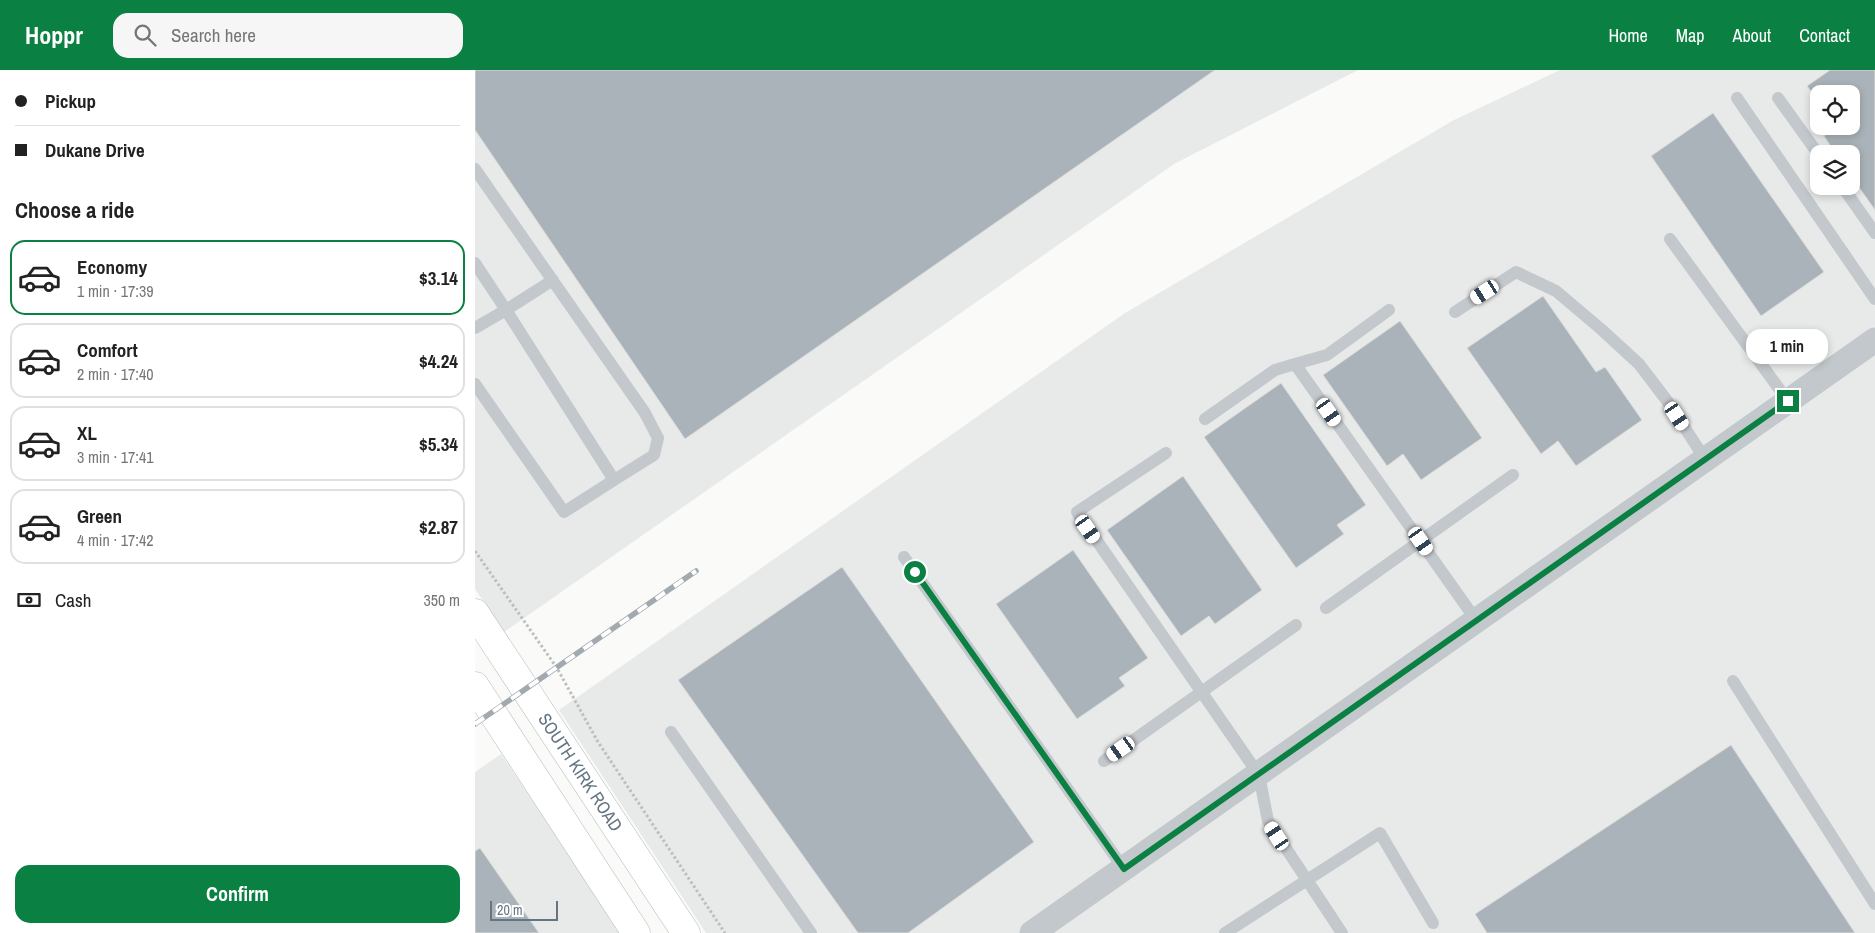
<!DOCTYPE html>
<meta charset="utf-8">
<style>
:root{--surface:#fff;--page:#f6f6f6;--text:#222;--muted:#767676;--line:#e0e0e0;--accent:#0b8043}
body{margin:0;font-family:"Archivo Narrow",sans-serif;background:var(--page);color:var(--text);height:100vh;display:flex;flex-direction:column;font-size:19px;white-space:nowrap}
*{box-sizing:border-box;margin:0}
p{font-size:16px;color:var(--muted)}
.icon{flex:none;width:28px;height:28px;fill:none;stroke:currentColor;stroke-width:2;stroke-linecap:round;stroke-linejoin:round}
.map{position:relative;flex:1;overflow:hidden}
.panel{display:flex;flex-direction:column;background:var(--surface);width:475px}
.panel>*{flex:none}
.hud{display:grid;align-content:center;height:110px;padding:0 15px;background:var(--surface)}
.fabs{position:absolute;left:1335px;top:15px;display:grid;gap:10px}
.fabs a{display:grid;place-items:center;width:50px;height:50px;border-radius:10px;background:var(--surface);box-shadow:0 2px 8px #0003;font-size:25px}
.scale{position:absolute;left:15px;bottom:12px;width:68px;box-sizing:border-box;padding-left:5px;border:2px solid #657683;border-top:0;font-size:14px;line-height:18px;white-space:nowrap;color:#657683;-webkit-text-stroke:4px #fff;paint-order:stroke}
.end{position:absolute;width:22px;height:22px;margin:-11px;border:6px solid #0b8043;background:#fff;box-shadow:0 0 0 2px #fff}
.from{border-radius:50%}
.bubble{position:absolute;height:35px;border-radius:15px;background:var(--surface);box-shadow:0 2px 8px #0003;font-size:16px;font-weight:800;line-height:35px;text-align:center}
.car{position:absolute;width:15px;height:30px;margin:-15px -8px;border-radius:6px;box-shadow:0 0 4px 1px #0007;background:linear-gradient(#fff 24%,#345 0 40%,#fff 0 76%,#345 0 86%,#fff 0)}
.hud b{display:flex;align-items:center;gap:18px;height:48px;font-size:19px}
.hud b+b{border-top:1px solid var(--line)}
.hud i{width:12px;height:12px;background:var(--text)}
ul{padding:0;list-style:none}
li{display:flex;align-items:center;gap:15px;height:75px;margin:0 10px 8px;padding:0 5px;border:2px solid var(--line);border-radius:15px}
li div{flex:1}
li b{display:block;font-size:19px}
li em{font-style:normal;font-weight:800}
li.current{border-color:var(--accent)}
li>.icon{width:45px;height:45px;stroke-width:1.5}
h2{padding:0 15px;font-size:22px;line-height:60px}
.pay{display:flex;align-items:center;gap:12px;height:55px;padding:0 15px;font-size:19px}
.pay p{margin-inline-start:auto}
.button{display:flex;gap:10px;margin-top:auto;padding:10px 15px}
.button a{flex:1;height:58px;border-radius:15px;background:var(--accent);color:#fff;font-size:20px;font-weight:800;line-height:58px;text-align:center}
header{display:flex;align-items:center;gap:30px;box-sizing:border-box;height:70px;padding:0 25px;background:var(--accent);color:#fff}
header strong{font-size:24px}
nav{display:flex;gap:28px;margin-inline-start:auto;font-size:18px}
.search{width:350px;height:45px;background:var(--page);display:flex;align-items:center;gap:12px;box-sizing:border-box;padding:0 18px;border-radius:15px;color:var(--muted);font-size:19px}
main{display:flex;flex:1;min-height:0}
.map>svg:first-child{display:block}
.built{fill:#e8e9e9;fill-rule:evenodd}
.building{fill:#aab3b9;stroke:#dcdcda}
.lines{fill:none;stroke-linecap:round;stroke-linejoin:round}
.secondary-casing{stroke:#b3babf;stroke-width:29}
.path{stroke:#bbbfc2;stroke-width:3;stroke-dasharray:2.5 2.5;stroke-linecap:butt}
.lane{stroke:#c3c8cc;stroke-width:12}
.street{stroke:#c3c8cc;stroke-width:25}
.secondary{stroke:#fff;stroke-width:28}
.rail-casing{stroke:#a2aab0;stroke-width:5.5}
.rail{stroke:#fff;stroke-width:4;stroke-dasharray:11;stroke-linecap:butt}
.route{stroke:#0b8043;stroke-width:6}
.labels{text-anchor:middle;stroke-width:5;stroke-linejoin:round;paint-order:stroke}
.street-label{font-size:18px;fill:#657683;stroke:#fff}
</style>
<header>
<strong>Hoppr</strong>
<div class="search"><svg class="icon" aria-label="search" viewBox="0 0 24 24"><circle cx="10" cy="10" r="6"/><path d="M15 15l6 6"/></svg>Search here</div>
<nav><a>Home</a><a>Map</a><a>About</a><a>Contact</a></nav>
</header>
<main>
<section class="panel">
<div class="hud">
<b><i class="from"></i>Pickup</b>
<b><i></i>Dukane Drive</b>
</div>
<h2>Choose a ride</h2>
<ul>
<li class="current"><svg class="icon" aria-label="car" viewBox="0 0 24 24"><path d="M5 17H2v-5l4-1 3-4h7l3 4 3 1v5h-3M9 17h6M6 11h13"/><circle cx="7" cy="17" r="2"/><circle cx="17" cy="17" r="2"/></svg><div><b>Economy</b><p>1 min · 17:39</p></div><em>$3.14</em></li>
<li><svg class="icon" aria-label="car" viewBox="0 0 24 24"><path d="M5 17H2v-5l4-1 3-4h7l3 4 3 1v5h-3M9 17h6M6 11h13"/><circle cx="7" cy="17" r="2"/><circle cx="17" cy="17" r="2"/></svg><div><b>Comfort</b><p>2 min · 17:40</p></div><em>$4.24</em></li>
<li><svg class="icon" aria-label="car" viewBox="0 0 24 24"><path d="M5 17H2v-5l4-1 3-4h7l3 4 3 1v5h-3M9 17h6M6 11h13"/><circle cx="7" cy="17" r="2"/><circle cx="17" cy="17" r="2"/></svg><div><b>XL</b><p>3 min · 17:41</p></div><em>$5.34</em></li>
<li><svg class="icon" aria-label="car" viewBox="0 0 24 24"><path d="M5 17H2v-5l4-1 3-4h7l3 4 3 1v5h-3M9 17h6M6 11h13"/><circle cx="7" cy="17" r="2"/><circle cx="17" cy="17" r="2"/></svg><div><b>Green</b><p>4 min · 17:42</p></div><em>$2.87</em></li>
</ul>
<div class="pay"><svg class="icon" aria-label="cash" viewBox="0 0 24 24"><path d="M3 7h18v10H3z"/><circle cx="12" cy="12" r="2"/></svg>Cash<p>350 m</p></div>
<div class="button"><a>Confirm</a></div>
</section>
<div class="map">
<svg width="1400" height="863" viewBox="0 0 1400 863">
<rect width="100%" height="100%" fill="#fafaf8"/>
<path class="built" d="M 0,0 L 883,0 L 699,94 L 29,562 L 0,519 Z
M 1085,0 L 1400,0 L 1400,863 L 231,863 L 84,640 L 650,243 L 979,50 ZM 1344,24 L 1376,24 L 1376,56 L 1344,56 ZM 1344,84 L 1376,84 L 1376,116 L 1344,116 Z
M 26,684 L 145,863 L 0,863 L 0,702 Z"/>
<path class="building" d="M 0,0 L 740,0 L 210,369 L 0,60 Z
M 1355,0 L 1400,0 L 1400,140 L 1376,106 L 1376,84 L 1361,84 L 1349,66 L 1361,58 L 1360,56 L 1376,56 L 1376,24 L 1344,24 L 1344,32 L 1332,16 Z
M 1238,43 L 1349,202 L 1286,246 L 1176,86 Z
M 1068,226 L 1121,302 L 1130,297 L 1167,350 L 1101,396 L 1083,371 L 1066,384 L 992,278 Z
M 925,251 L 1007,368 L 946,410 L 928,384 L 912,396 L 848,305 Z
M 806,313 L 891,435 L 862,455 L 869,464 L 821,498 L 729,367 Z
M 708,406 L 787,520 L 740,554 L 734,546 L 706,566 L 632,460 Z
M 598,480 L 673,588 L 644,608 L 650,616 L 602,649 L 521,534 Z
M 367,497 L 559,772 L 433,863 L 383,863 L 203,610 Z
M 1256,675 L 1380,863 L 1012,863 L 1000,844 Z
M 5,778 L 64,863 L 0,863 L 0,781 Z"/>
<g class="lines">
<g class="secondary-casing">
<g id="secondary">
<path id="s1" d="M 0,543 L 211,863"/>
<path d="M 0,616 L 161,863"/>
</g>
</g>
<path class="path" d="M 0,481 L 82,598 L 123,672 L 250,863"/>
<path class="lane" d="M 1262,28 L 1400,229
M 1303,28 L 1344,85
M 0,99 L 170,343 L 183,368 L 179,385 L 139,410 L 31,240 L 0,258
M 1367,116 L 1400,163
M 1195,169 L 1313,331
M 0,193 L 31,240 L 78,210
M 914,240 L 852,285 L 820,294 L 1001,550
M 980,242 L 1041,202 L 1081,221 L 1127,260 L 1164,294 L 1193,332 L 1230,389
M 0,314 L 89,442 L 139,410
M 730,349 L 800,300 L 820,294
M 691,383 L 602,442 L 784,705 L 793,751 L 867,863
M 429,487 L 649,799
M 851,538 L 1038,405
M 1258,611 L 1400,834
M 196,662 L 336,863
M 629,691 L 821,555
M 750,863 L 905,763 L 958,853"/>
<path class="street" d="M 557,863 L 1400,270"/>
<use href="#secondary" class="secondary"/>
<g class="rail-casing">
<path id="rail" d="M 0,654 L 221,501"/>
</g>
<use href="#rail" class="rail"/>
</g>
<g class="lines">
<path class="route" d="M 440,502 L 649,799 L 1313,331"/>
</g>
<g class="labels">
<g class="street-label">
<text dy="6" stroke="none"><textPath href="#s1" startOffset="191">SOUTH KIRK ROAD</textPath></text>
</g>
</g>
</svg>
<div class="fabs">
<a><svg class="icon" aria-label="locate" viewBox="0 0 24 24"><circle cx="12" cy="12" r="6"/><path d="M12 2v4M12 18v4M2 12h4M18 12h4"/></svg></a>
<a><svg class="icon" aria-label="layers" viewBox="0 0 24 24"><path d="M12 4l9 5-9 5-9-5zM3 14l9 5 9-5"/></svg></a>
</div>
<div class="scale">20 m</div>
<i class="end from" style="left:440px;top:502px"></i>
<i class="end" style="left:1313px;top:331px"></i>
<div class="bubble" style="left:1271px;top:259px;width:82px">1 min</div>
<i class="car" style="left:1010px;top:222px;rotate:237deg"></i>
<i class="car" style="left:854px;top:342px;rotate:145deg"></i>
<i class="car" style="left:1202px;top:346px;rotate:147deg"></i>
<i class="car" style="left:613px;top:459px;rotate:145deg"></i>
<i class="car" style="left:946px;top:471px;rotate:145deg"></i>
<i class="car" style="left:646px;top:679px;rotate:235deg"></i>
<i class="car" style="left:802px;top:766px;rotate:327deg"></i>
</div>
</main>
